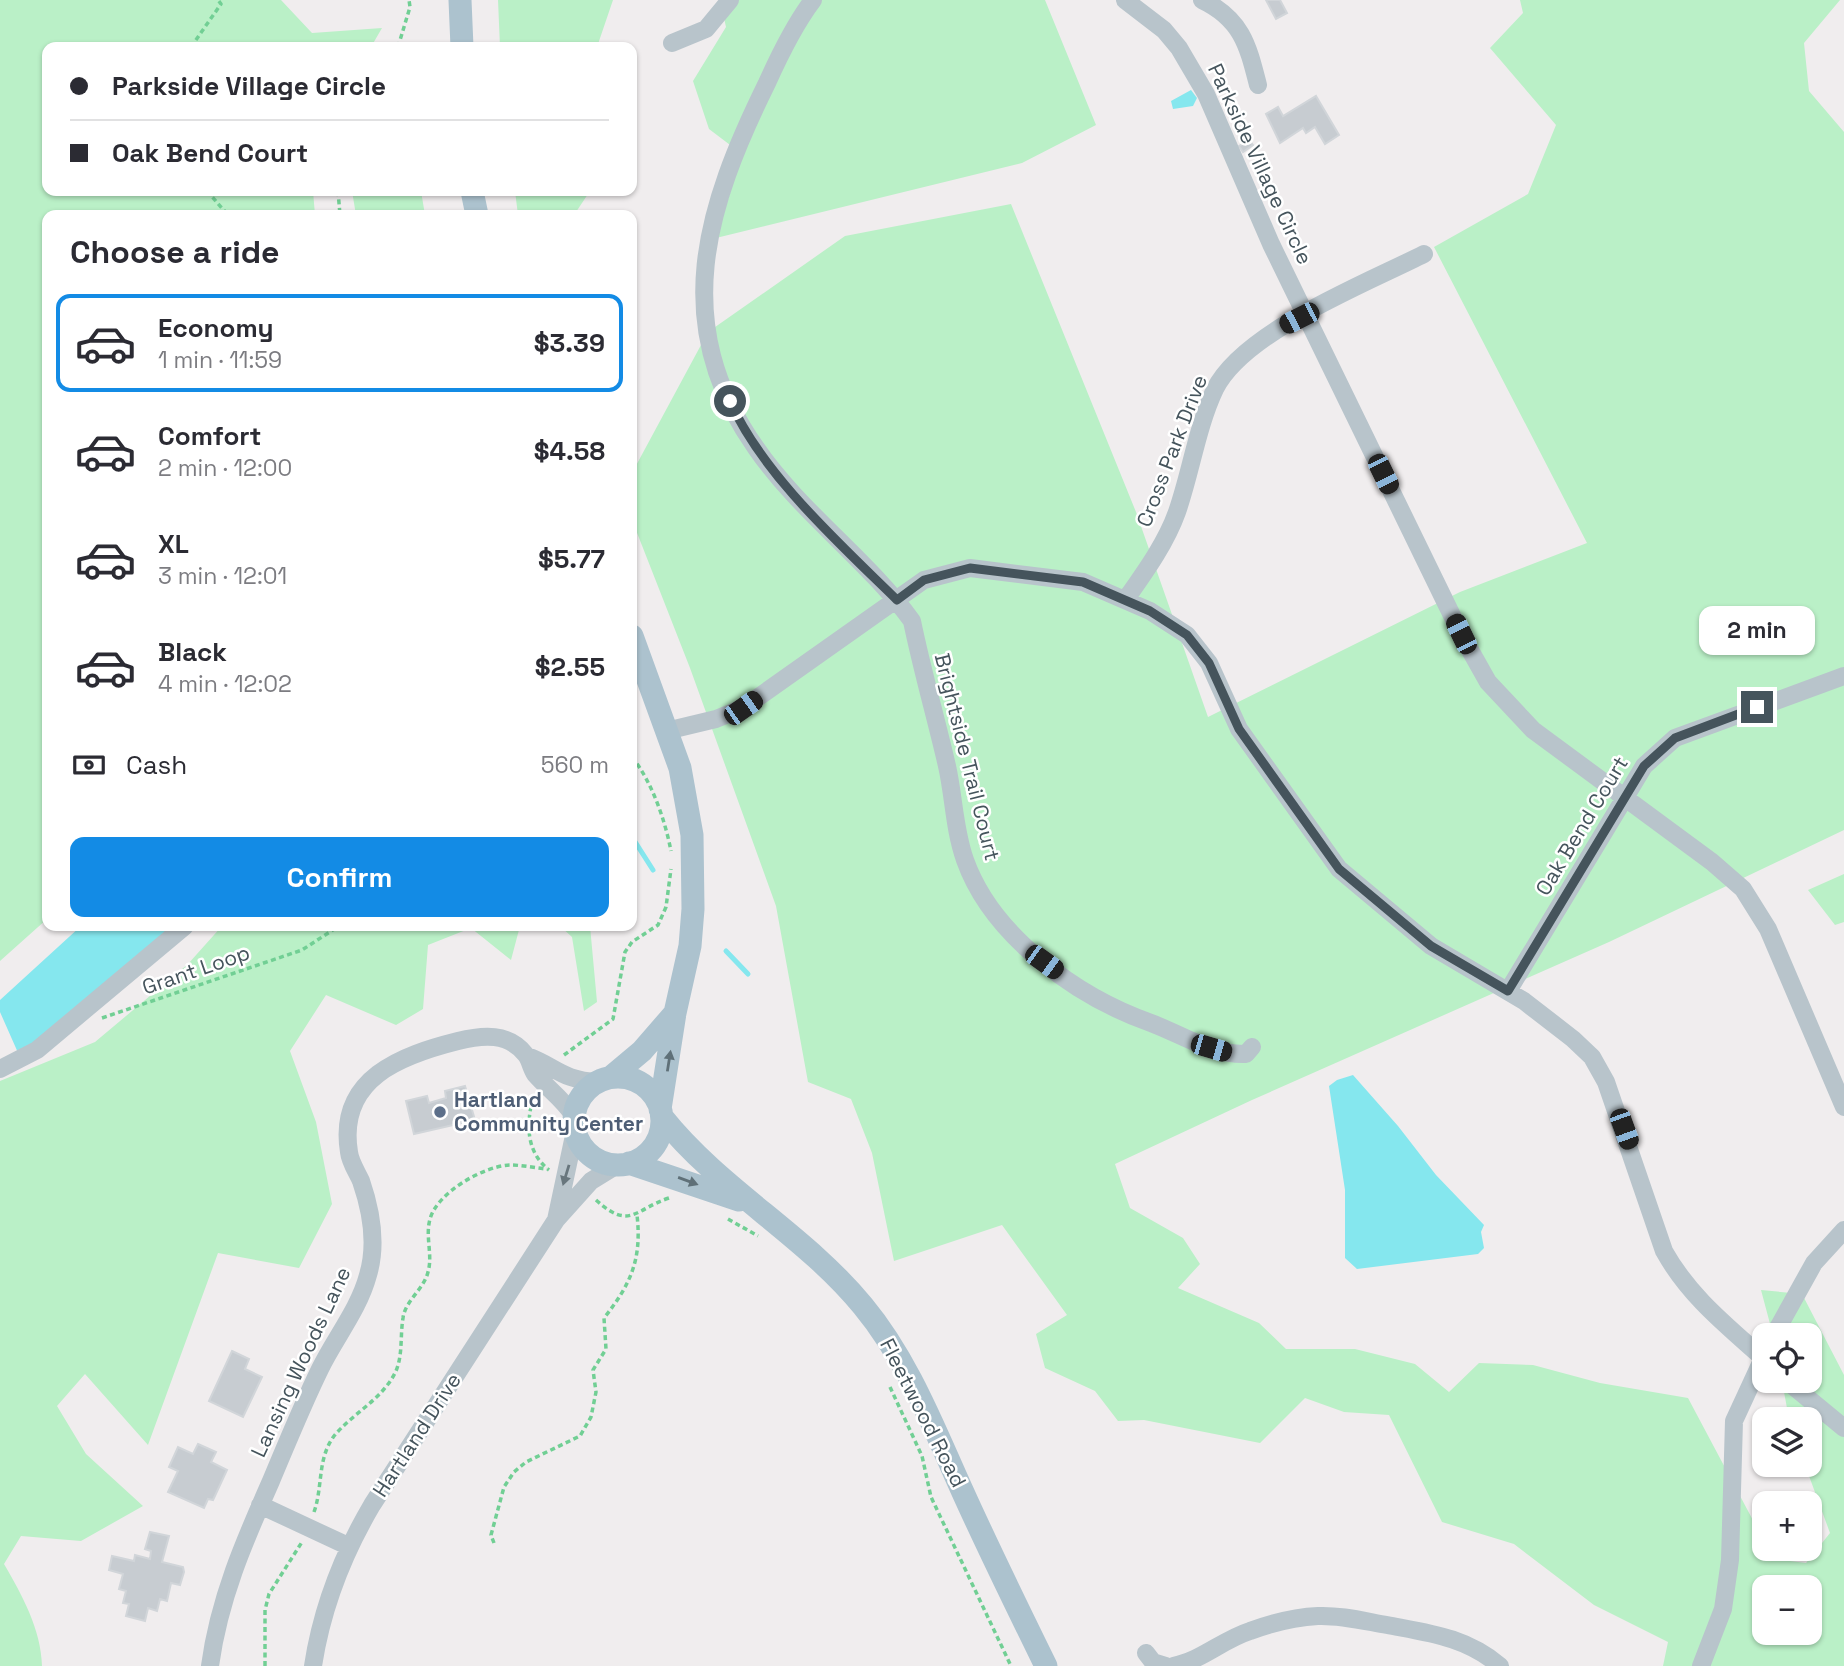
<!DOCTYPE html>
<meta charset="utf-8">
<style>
:root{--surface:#fff;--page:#f2f2f3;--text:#2b2b33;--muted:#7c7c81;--line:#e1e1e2;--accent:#138be5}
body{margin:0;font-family:"Space Grotesk",sans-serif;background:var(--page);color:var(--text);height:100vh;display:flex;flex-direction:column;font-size:26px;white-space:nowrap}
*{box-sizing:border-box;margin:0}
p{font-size:23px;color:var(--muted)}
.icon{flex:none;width:38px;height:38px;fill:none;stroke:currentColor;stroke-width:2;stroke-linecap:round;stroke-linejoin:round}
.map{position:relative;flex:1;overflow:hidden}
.details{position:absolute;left:42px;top:210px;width:595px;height:721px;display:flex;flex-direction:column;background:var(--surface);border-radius:14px;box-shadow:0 2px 5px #0004}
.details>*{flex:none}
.banner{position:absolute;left:42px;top:42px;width:595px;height:154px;border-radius:14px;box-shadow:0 2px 5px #0004;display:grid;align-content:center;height:154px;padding:0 28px;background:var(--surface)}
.tools{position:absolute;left:1752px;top:1323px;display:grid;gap:14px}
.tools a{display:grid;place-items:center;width:70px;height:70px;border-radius:14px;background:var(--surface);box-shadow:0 2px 5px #0004;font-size:35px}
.end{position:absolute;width:32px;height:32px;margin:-16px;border:9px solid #45545c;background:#fff;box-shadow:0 0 0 4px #fff}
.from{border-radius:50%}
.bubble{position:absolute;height:49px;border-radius:14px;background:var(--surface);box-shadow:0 2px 5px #0004;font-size:23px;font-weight:800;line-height:49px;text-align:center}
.car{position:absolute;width:21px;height:42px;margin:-21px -10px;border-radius:9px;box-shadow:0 0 5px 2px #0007;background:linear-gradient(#222 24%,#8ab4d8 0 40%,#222 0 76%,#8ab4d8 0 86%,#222 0)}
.banner b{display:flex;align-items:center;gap:24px;height:66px;font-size:26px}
.banner b+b{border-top:2px solid var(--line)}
.banner i{width:18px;height:18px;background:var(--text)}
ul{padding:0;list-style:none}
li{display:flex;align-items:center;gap:21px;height:98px;margin:0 14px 10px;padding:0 14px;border:4px solid transparent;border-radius:14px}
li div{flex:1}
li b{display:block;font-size:26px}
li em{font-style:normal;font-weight:800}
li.current{border-color:var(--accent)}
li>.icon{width:63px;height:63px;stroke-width:1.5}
h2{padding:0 28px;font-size:32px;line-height:84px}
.pay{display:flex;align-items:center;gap:18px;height:77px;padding:0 28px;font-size:26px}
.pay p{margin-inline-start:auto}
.button{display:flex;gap:14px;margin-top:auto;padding:14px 28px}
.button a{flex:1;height:80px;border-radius:14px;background:var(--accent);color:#fff;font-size:28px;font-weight:800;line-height:80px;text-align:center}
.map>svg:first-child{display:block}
.green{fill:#baf0c7;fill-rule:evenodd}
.water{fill:#85e7ee}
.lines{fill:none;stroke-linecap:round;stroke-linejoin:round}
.stream{stroke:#85e7ee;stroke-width:5}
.building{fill:#c7ccd1;stroke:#d1d5d9;stroke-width:2}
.path{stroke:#71cf94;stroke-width:3.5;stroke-dasharray:5 3.5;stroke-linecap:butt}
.minor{stroke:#b8c4cb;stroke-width:18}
.major{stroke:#acc2ce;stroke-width:23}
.oneway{fill:#5f7078}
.oneway2{fill:#68767d}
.route{stroke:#45545c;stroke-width:9}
.service-dot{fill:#5c6f8a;stroke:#fff;stroke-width:2.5}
.labels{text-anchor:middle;stroke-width:5;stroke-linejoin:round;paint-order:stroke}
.street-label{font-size:21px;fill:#45545c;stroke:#fff}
.service-label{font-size:21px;font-weight:bold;fill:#4e5e75;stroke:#fff;text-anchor:start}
</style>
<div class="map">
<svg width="1844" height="1666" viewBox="0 0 1844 1666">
<rect width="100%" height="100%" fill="#f0edee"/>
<path class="green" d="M 0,0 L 281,0 L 312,33 L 382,28 L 371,47 L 47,47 L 47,191 L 313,191 L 315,215 L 47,215 L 47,919 L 0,961 Z
M 498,0 L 613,0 L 597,47 L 500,47 Z
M 720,0 L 1045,0 L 1096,125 L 1022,163 L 716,238 L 742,154 L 709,129 L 693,81 L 726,27 Z
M 1520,0 L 1840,0 L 1804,43 L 1809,91 L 1844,132 L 1844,830 L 1609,942 L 1252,1100 L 1115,1164 L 1130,1208 L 1183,1238 L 1200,1264 L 1178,1288 L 1259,1323 L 1286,1349 L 1355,1349 L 1415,1364 L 1449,1392 L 1479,1363 L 1533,1365 L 1600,1383 L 1688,1398 L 1764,1541 L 1764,1549 L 1768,1549 L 1774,1559 L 1806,1563 L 1830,1533 L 1805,1465 L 1810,1465 L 1810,1419 L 1789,1419 L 1782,1381 L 1810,1381 L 1810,1335 L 1773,1335 L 1761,1290 L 1802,1294 L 1844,1375 L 1844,1666 L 1663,1666 L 1668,1642 L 1594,1605 L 1514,1544 L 1442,1522 L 1389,1415 L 1344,1412 L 1305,1398 L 1260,1443 L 1144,1420 L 1118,1421 L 1095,1391 L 1045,1368 L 1036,1334 L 1067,1315 L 1002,1225 L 894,1261 L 872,1153 L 851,1099 L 808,1082 L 776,906 L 690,668 L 632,520 L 632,473 L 708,332 L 845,236 L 1011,204 L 1136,512 L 1208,717 L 1460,592 L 1587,543 L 1434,247 L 1528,194 L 1556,125 L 1490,48 L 1523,13 ZM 1764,1587 L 1810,1587 L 1810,1633 L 1764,1633 Z
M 352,191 L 421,191 L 425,215 L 356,215 Z
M 515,191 L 590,191 L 574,215 L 518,215 Z
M 1844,874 L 1844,922 L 1835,925 L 1808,890 Z
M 222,926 L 520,926 L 511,960 L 471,928 L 428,945 L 423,1009 L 396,1025 L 326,995 L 290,1051 L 316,1122 L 332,1204 L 299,1268 L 218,1253 L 148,1445 L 85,1374 L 57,1406 L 86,1454 L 143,1506 L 81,1541 L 21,1536 L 4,1564 C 22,1595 41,1629 42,1666 L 0,1666 L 0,1081 L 95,1042 L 188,964 Z
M 560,926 L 590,926 L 597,1002 L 584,1011 L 572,937 Z"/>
<path class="water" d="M 1191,90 L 1197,98 L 1193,106 L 1173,109 L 1171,101 Z
M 81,926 L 179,926 L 19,1055 L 0,1012 L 0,1000 Z
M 1353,1075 L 1398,1126 L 1436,1175 L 1484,1225 L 1481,1232 L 1484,1248 L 1478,1254 L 1357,1269 L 1345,1258 L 1345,1190 L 1329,1086 L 1337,1080 Z"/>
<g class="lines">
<path class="stream" d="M 632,837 L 653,870
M 726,951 L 748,974"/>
</g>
<path class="building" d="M 1266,0 L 1280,0 L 1287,13 L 1276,19 Z
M 1316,96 L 1339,135 L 1325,144 L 1315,127 L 1306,133 L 1303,128 L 1280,143 L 1266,114 L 1278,107 L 1283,116 Z
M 1249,140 L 1253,145 L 1243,152 L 1239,146 Z
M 465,1086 L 475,1120 L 414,1134 L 406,1101 L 427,1096 L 429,1103 L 446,1098 L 445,1091 Z
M 232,1351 L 249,1359 L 245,1369 L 262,1377 L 243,1417 L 209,1401 Z
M 198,1444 L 216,1452 L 211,1462 L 227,1470 L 213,1500 L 208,1499 L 204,1508 L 168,1492 L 178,1471 L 169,1467 L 178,1447 L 193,1454 Z
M 150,1532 L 169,1536 L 162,1562 L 183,1567 L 184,1572 L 180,1585 L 171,1583 L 167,1601 L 160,1599 L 157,1611 L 148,1608 L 145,1621 L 126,1616 L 129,1604 L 123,1603 L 126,1591 L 119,1589 L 123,1574 L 109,1570 L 112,1556 L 134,1561 L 135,1555 L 150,1559 L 151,1551 L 145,1549 Z"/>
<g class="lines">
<path class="path" d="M 191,47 L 221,4 L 218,0
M 398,47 L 410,7 L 409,0
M 207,191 L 228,215
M 338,191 L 340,215
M 632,757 C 652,782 665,820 671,851
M 102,1018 L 302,950 L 339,926
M 564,1055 L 613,1019 L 625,952 L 632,942 L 658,925 L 666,907 L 671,869
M 533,1098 C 526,1124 526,1152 549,1170
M 596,1200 C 630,1231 635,1209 669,1198
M 728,1219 L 758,1236
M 890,1387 L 922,1456 L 931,1497 L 1011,1666
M 314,1512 C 323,1487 317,1459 334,1436 C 353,1413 383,1399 396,1371 C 403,1354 400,1336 403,1318 C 405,1301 424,1289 428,1272 C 433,1255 425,1237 430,1219 C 437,1193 483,1166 510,1165 C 522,1165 535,1168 547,1169
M 494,1543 L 491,1535 L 504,1487 L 514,1472 L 526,1462 L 580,1436 L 591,1417 L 596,1392 L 593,1370 L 606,1349 L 604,1318 C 631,1284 642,1259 637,1215
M 265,1666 L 265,1610 L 269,1594 L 302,1542"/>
<path class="minor" d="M 813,0 C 794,25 780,54 767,83 C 706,207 668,323 756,448 C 800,512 867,559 912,621 C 922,670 936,718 947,766 C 954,797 954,829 965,860 C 992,936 1077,997 1151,1023 C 1183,1035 1211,1055 1246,1054 L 1252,1047
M 1125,0 L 1164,30 L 1179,48 L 1206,94 L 1271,244 L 1461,634 L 1488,682 L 1533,730 L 1712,862 L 1743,889 L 1768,929 L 1844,1107
M 1202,0 C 1242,19 1248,46 1258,85
M 672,43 L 706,29 L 730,0
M 1126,599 C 1145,572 1166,543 1177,512 C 1191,472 1197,427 1215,389 C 1244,331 1367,283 1424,254
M 666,731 L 716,719 L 743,708 L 924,580 L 970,568 L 1083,582 L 1150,611 L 1187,635 L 1209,663 L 1239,729 L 1339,869 L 1431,946 L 1524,1001 L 1573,1039 L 1592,1057 L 1606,1082 L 1664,1251 C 1689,1296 1726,1325 1764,1359
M 1508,991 L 1644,766 L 1675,738 L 1844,676
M 527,1056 C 557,1067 561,1080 598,1082
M 0,1069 L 37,1050 L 185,926
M 556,1220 L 575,1131
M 1774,1335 L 1814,1263 L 1844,1230
M 1787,1381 L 1844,1428
M 260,1505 L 348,1546
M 1146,1653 L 1153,1662 L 1166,1666
M 210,1666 C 219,1599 244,1542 271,1481 C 287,1443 302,1406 320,1369 C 335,1338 359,1309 368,1275 C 377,1245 371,1210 361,1181 C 357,1172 350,1162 349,1152 C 337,1078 402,1055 458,1041 C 482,1035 509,1032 526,1055 C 530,1060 531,1068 535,1074 C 548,1089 563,1099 574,1116
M 313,1666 C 322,1607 342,1556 372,1505 L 556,1220 L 591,1181 L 617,1165
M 1173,1666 C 1201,1661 1222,1640 1250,1631 C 1272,1623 1294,1617 1318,1616 C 1340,1615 1364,1621 1387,1625 C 1429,1633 1466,1637 1500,1666
M 1701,1666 L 1723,1609 L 1730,1560 L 1734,1421 L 1764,1356"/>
<path class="major" d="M 460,0 L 462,47
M 472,191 L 477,215
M 632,636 L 680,768 L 692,835 L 693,909 L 690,946 L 675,1013 L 660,1109
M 611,1077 L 642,1051 L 675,1013
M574 1121a44 44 0 1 1 88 0a44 44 0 1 1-88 0Z
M 662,1117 C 720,1190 804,1234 863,1306 C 907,1359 933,1426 961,1488 C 988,1548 1017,1607 1046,1666
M 629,1163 L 739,1200"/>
</g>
<defs><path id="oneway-solid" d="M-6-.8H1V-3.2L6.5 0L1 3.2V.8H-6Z" transform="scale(1.75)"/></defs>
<g class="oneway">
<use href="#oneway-solid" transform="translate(669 1061) rotate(-81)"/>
<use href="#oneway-solid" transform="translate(688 1181) rotate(20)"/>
</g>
<use class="oneway2" href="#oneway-solid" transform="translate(566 1175) rotate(107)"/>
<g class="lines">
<path class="route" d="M 730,401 C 762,474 840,544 897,600 L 924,580 L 970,568 L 1083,582 L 1150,611 L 1187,635 L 1209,663 L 1239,729 L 1339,869 L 1431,946 L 1508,991 L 1644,766 L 1675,738 L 1757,707"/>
</g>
<circle class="service-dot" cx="440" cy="1112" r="7"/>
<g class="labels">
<g class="street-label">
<text transform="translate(1260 164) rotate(65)" y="7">Parkside Village Circle</text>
<text transform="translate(1172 451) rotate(-69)" y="7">Cross Park Drive</text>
<text transform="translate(967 757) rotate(76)" y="7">Brightside Trail Court</text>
<text transform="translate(1582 826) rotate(-59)" y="7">Oak Bend Court</text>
<text transform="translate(196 970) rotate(-19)" y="7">Grant Loop</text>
<text transform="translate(301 1362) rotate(-65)" y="7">Lansing Woods Lane</text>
<text transform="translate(923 1413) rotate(63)" y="7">Fleetwood Road</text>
<text transform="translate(417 1435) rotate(-57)" y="7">Hartland Drive</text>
</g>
<g class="service-label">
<text x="454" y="1107">Hartland<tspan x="454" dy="24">Community Center</tspan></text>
</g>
</g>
</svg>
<div class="tools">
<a><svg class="icon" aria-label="locate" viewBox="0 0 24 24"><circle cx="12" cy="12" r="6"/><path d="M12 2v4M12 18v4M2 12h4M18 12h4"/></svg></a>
<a><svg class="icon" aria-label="layers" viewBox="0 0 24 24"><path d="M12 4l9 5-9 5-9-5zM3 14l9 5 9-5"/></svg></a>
<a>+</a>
<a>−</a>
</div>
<i class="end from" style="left:730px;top:401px"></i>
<i class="end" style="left:1757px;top:707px"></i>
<div class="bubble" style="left:1699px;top:606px;width:116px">2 min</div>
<i class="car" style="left:1299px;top:318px;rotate:243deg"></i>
<i class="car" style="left:1383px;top:474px;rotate:154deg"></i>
<i class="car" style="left:1461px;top:634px;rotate:334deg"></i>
<i class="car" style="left:743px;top:708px;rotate:55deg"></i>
<i class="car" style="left:1044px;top:962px;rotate:126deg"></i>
<i class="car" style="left:1211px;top:1048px;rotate:106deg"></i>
<i class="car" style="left:1624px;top:1129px;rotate:160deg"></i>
<div class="banner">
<b><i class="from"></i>Parkside Village Circle</b>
<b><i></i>Oak Bend Court</b>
</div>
<section class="details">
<h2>Choose a ride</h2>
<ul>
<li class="current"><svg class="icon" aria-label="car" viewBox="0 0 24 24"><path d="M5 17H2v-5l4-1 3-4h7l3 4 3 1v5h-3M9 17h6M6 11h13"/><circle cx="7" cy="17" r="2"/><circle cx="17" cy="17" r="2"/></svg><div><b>Economy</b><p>1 min · 11:59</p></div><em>$3.39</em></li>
<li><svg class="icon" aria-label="car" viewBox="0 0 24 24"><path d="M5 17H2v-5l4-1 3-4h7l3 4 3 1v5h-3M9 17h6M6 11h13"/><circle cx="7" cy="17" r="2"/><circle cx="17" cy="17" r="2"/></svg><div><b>Comfort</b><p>2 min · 12:00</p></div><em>$4.58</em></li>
<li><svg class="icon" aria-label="car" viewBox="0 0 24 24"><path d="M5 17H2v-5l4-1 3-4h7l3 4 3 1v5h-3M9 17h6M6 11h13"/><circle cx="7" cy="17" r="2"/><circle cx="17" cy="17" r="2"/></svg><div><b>XL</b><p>3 min · 12:01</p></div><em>$5.77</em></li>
<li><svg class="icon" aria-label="car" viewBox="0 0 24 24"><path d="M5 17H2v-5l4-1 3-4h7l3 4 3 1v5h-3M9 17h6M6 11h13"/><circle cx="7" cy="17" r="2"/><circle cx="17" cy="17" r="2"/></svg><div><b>Black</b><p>4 min · 12:02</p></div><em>$2.55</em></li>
</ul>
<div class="pay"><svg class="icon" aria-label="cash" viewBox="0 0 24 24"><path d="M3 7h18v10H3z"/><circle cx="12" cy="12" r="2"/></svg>Cash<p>560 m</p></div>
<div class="button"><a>Confirm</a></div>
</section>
</div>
